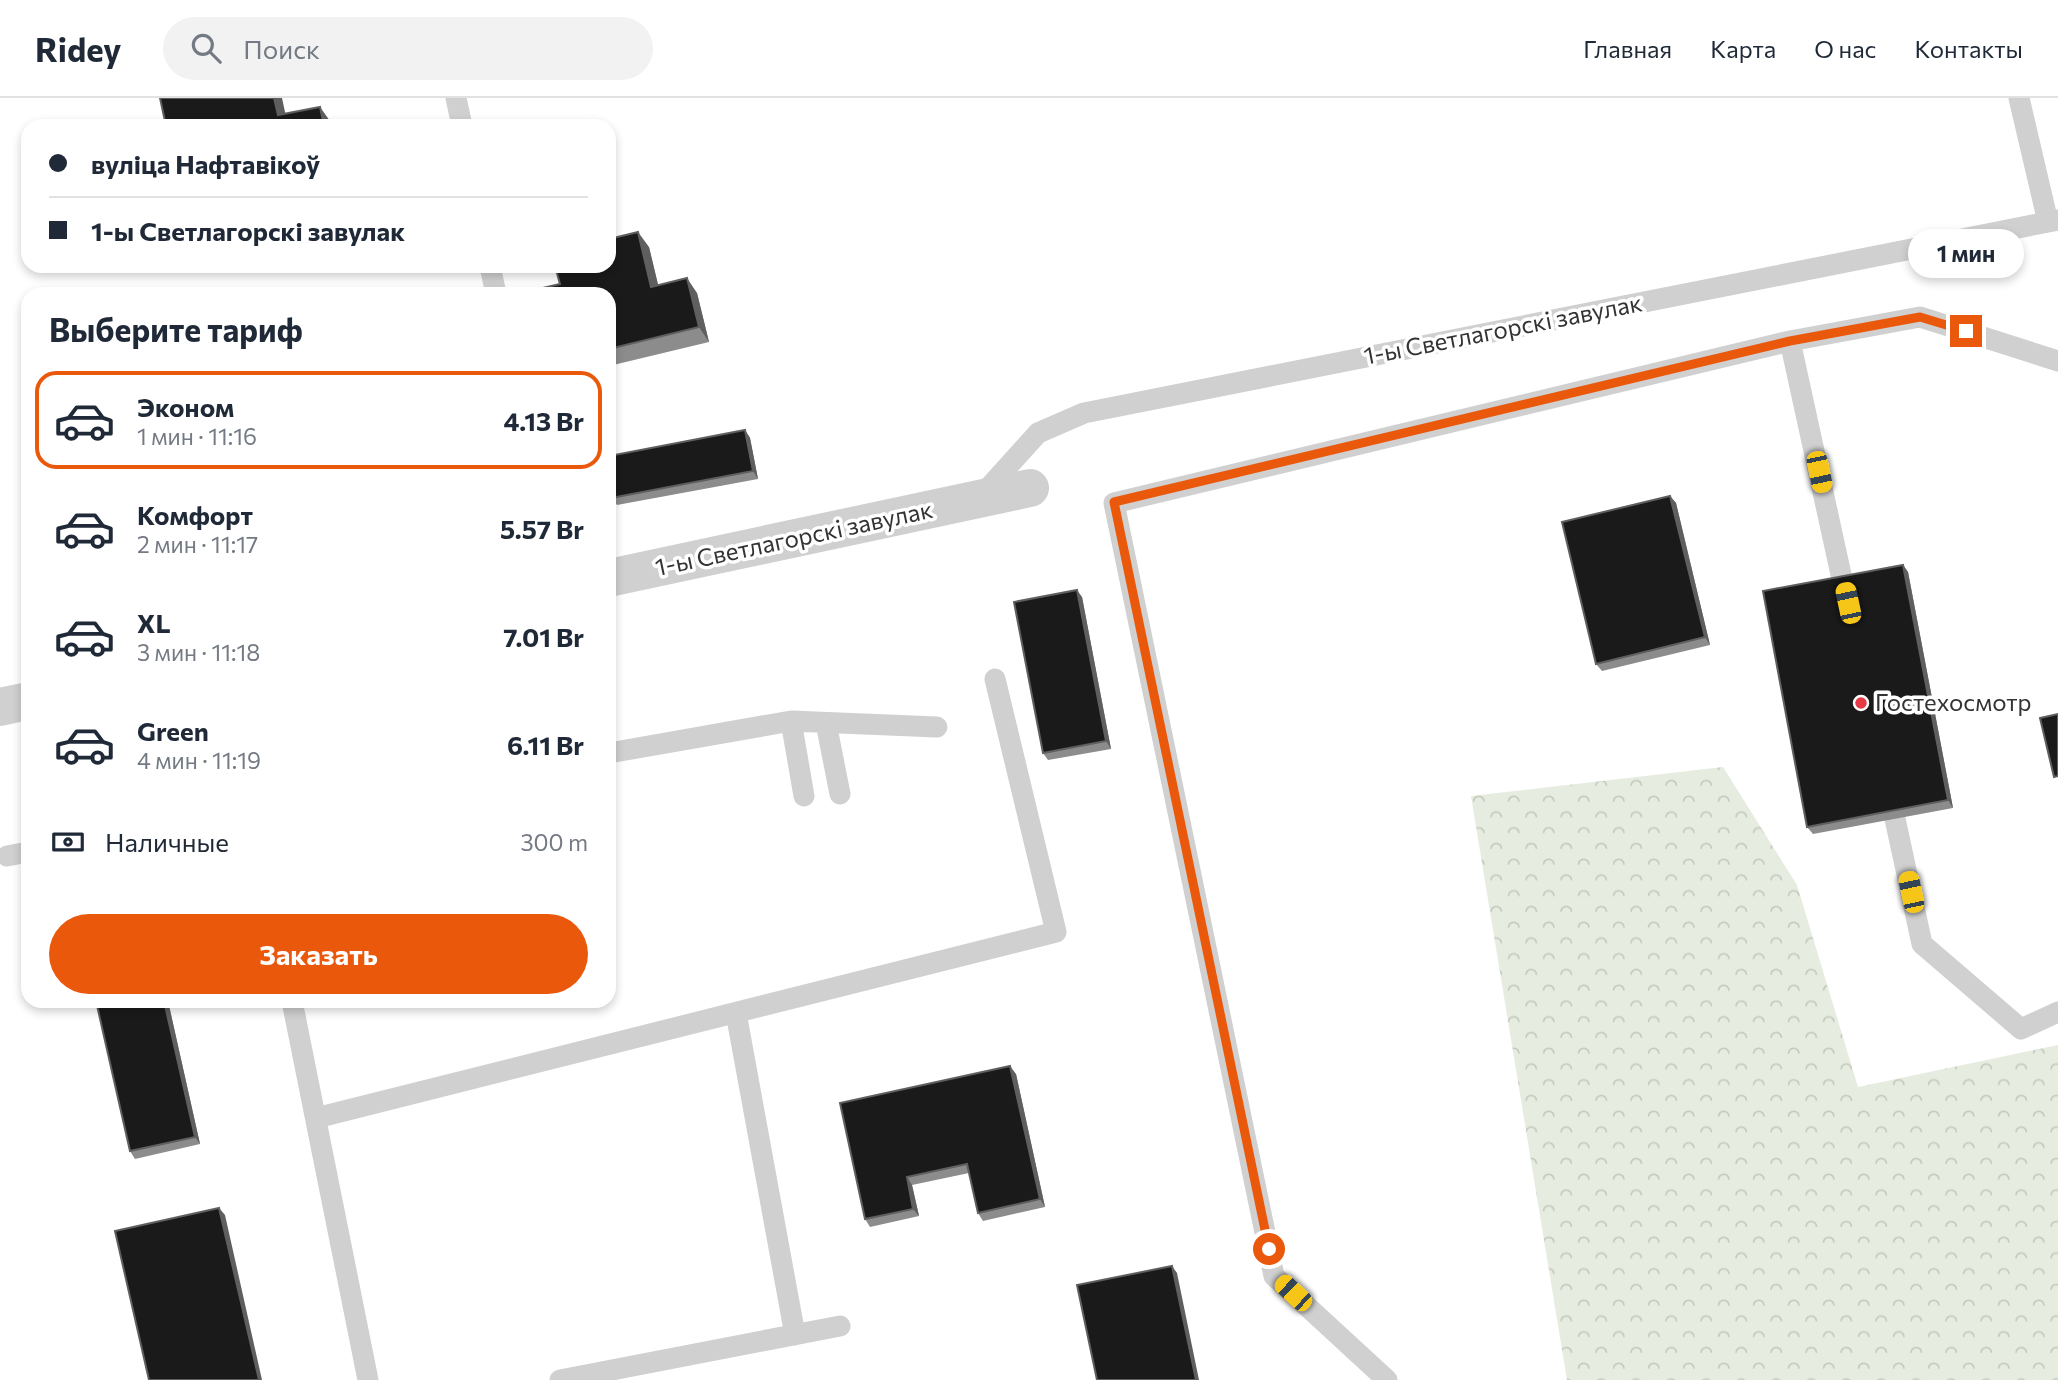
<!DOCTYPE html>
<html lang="ru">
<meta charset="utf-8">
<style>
:root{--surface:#fff;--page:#f2f2f3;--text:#1f2937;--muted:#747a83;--line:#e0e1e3;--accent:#ea580c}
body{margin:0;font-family:Commissioner,sans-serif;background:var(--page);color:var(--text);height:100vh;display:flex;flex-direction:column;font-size:26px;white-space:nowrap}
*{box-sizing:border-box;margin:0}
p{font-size:23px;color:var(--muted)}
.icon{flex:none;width:38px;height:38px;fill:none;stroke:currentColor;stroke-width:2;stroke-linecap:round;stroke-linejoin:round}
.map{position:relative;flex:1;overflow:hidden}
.details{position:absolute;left:21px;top:189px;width:595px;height:721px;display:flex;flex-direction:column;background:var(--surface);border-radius:21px;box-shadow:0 4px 10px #0003}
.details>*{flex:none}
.hud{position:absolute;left:21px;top:21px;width:595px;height:154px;border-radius:21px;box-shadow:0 4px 10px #0003;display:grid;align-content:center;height:154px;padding:0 28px;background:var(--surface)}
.end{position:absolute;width:32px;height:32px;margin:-16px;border:9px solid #ea580c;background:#fff;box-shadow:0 0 0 4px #fff}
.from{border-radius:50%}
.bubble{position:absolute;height:49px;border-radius:24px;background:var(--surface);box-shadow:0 4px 10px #0003;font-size:23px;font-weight:700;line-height:49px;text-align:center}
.car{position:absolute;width:21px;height:42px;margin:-21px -10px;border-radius:9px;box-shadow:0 0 5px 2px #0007;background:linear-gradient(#f5c518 24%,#345 0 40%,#f5c518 0 76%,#345 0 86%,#f5c518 0)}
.hud b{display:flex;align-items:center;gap:24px;height:66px;font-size:26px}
.hud b+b{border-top:2px solid var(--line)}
.hud i{width:18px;height:18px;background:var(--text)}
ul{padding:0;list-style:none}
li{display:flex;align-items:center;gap:21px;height:98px;margin:0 14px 10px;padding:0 14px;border:4px solid transparent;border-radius:21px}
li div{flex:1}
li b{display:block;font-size:26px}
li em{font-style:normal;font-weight:700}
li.active{border-color:var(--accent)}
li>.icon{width:63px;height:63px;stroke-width:1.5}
h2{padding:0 28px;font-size:32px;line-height:84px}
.pay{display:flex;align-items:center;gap:18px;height:77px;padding:0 28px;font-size:26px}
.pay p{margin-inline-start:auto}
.cta{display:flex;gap:14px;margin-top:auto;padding:14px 28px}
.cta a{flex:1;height:80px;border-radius:42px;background:var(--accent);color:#fff;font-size:28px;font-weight:700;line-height:80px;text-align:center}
header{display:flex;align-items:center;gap:42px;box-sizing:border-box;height:98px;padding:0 35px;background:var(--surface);border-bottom:2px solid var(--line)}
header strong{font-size:33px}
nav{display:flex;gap:38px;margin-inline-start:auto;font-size:24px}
.search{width:490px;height:63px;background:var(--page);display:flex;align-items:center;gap:18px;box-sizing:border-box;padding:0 24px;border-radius:38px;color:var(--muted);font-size:26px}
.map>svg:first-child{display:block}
.forest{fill:url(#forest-crowns)}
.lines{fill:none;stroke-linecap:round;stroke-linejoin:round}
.service{stroke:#d0d0d0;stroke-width:21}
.minor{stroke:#d0d0d0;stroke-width:38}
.wall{fill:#8c8c8c}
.shaded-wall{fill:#5f5f5f}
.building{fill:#1a1a1a;stroke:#5f5f5f;stroke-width:2}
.route{stroke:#ea580c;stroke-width:9}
.poi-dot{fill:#e63946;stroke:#fff;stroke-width:2.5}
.labels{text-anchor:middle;stroke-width:7;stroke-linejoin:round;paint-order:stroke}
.street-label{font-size:24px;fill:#333;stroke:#fff}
.poi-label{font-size:24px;fill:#333;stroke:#fff;text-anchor:start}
</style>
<header>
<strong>Ridey</strong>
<div class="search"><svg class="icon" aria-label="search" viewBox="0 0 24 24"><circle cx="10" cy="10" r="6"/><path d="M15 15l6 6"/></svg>Поиск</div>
<nav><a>Главная</a><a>Карта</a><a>О нас</a><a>Контакты</a></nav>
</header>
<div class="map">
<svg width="2058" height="1282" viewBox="0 0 2058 1282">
<defs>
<pattern id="forest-crowns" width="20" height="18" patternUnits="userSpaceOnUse" patternTransform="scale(1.75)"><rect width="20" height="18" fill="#e6ecdf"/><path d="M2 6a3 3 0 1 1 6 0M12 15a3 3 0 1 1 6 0" fill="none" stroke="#c6cbc0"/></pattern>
</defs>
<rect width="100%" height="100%" fill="#fff"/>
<path class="forest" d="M 1723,669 L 1797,787 L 1858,989 L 2058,947 L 2058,1282 L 1567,1282 L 1471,698 Z"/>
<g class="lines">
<path class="service" d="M 456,0 L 462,28
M 2019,0 L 2048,124
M 490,168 L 496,196
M 1790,243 L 1847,504
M 982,397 L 1038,335 L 1084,315 L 2058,122
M 791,623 L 804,698
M 826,625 L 840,696
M 609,655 L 791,623 L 937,629
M 1889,693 L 1922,846 L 2021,931 L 2058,914
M 7,758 L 28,754
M 292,903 L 368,1282
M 736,915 L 795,1237
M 316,1020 L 1056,834 L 995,581
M 560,1282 L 840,1228
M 1387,1282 L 1274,1178 L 1114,405 L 1790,243 L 1920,219 L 2058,263"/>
<path class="minor" d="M 609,480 L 1030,390
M 0,609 L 28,603"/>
</g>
<path class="wall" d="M 649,149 L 658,187 L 697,195 L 709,244 L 609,268 L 609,196 L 560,186 Z
M 745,332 L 750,340 L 758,381 L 617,407 L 611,400 Z
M 1670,398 L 1676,405 L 1710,547 L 1602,573 L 1596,566 Z
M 1903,467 L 1908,474 L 1953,710 L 1813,736 L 1807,729 Z
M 1082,499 L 1111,651 L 1048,662 L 1043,655 Z
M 96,903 L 168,903 L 200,1046 L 135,1061 L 130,1053 Z
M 1016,976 L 1045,1109 L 983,1123 L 978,1115 L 969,1075 L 912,1087 L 919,1118 L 870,1129 L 865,1121 L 840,1005 Z"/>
<path class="shaded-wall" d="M 274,0 L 282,0 L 288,28 L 278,17 Z
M 320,9 L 330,23 L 331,28 L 324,28 Z
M 638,134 L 649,149 L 662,203 L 651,189 Z
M 687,180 L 697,195 L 709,244 L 699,229 Z
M 745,332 L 750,340 L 758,381 L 753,373 Z
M 1670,398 L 1676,405 L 1710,547 L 1705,539 Z
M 1903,467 L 1908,474 L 1953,710 L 1948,702 Z
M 1077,492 L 1082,499 L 1111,651 L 1106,643 Z
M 164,903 L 168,903 L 200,1046 L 195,1039 Z
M 1010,968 L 1016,976 L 1045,1109 L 1040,1101 Z
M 907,1079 L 912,1087 L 919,1118 L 913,1111 Z
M 219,1110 L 225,1117 L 262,1282 L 259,1282 Z
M 1172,1168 L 1177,1175 L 1199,1282 L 1196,1282 Z"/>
<path class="building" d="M 160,0 L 274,0 L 278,17 L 320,9 L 324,28 L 166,28 Z
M 638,134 L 651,189 L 687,180 L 699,229 L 609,251 L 609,196 L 517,196 L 560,186 L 555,168 L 609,168 L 609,141 Z
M 745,332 L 753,373 L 611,400 L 609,387 L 609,358 Z
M 1670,398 L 1705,539 L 1596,566 L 1562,424 Z
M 1903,467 L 1948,702 L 1807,729 L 1763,493 Z
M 1077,492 L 1106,643 L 1043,655 L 1014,504 Z
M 2058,616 L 2058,678 L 2054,679 L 2040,620 Z
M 96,903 L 164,903 L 195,1039 L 130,1053 Z
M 1010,968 L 1040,1101 L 978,1115 L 967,1066 L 907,1079 L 913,1111 L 865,1121 L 840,1005 Z
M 219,1110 L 259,1282 L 149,1282 L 115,1133 Z
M 1172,1168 L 1196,1282 L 1097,1282 L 1077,1187 Z"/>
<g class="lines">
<path class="route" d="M 1269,1151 L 1114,404 L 1790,243 L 1920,219 L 1966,233"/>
</g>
<circle class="poi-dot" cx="1861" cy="605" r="7"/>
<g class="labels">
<g class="street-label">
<text transform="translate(1503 232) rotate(-11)" y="8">1-ы Светлагорскі завулак</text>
<text transform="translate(794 441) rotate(-12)" y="8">1-ы Светлагорскі завулак</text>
</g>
<g class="poi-label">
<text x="1875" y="613">Гостехосмотр</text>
</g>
</g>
</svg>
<i class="end from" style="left:1269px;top:1151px"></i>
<i class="end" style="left:1966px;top:233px"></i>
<div class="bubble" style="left:1908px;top:131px;width:116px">1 мин</div>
<i class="car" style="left:1819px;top:374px;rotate:168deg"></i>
<i class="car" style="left:1848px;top:505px;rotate:348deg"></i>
<i class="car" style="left:1911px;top:794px;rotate:348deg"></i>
<i class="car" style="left:1293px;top:1195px;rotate:313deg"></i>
<div class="hud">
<b><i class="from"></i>вуліца Нафтавікоў</b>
<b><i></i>1-ы Светлагорскі завулак</b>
</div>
<section class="details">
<h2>Выберите тариф</h2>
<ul>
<li class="active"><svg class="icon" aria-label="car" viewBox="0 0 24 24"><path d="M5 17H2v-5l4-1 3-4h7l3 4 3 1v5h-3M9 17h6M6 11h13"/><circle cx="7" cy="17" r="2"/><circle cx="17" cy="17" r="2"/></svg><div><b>Эконом</b><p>1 мин · 11:16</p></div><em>4.13 Br</em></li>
<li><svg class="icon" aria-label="car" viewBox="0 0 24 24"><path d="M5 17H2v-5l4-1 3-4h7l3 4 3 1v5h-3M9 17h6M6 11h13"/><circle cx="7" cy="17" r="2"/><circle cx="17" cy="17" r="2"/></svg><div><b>Комфорт</b><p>2 мин · 11:17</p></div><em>5.57 Br</em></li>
<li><svg class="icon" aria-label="car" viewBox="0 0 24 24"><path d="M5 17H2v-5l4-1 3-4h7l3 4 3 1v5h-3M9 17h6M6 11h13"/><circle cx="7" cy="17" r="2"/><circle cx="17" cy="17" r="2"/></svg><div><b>XL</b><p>3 мин · 11:18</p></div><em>7.01 Br</em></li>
<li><svg class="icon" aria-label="car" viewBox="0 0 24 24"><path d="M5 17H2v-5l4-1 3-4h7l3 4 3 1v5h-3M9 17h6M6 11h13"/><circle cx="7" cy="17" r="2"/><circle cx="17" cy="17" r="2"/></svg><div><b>Green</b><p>4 мин · 11:19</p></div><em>6.11 Br</em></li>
</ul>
<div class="pay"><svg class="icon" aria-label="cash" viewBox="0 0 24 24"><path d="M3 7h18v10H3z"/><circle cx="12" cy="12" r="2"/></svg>Наличные<p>300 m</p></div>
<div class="cta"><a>Заказать</a></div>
</section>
</div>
